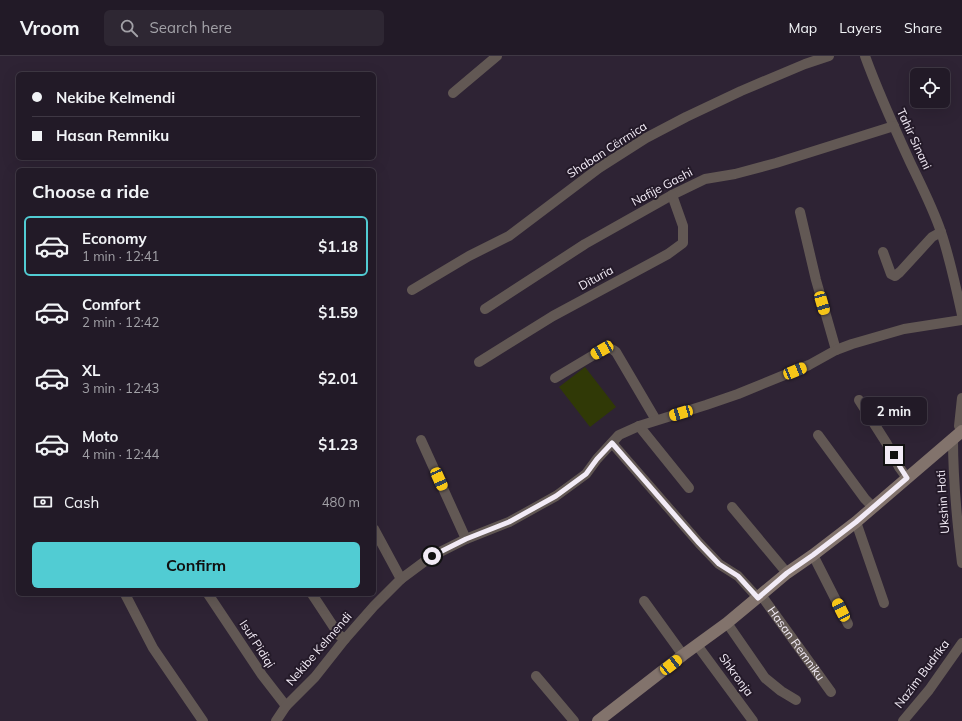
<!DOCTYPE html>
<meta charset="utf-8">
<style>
:root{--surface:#221a27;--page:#2e2733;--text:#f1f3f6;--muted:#a2a1a7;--line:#3f3844;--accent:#51ccd3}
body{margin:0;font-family:Mulish,sans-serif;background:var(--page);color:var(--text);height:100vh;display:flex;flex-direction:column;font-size:15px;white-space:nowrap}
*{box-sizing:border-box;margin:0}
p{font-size:13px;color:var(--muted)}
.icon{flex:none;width:22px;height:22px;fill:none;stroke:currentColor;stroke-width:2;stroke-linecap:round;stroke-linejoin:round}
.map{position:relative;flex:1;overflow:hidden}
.side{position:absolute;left:16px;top:112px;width:360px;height:428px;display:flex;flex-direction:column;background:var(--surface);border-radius:6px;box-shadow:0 4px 16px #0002,0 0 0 1px var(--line)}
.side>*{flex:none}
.banner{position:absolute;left:16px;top:16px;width:360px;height:88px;border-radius:6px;box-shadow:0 4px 16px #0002,0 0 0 1px var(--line);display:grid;align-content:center;height:88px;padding:0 16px;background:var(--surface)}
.tools{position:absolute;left:910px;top:12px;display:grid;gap:8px}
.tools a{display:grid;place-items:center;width:40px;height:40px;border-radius:6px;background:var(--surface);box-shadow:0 4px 16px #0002,0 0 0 1px var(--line);font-size:20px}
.end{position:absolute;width:18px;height:18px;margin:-9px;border:5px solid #f2ebf6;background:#111;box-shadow:0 0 0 2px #111}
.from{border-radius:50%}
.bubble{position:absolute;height:28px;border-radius:6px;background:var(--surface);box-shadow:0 4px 16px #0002,0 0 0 1px var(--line);font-size:13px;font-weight:700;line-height:28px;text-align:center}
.car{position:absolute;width:12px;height:24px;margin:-12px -6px;border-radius:5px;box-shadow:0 0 3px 1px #0007;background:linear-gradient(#f5c518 24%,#345 0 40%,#f5c518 0 76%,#345 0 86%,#f5c518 0)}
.banner b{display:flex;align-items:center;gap:14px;height:38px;font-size:15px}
.banner b+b{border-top:1px solid var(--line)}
.banner i{width:10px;height:10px;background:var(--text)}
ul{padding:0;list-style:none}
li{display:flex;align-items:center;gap:12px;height:60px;margin:0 8px 6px;padding:0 8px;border:2px solid transparent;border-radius:6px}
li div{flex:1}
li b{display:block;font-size:15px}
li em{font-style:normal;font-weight:700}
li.selected{border-color:var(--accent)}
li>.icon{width:36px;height:36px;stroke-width:1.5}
h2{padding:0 16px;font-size:18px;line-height:48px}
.pay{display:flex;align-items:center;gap:10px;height:44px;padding:0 16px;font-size:15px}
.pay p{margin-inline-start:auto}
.cta{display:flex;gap:8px;margin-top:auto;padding:8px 16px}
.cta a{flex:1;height:46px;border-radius:6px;background:var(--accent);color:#111;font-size:16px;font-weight:700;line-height:46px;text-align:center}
header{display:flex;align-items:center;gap:24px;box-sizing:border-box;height:56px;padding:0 20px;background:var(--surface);border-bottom:1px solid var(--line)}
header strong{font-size:19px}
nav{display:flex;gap:22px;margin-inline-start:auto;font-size:14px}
.search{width:280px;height:36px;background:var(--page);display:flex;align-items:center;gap:10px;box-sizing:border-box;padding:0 14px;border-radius:6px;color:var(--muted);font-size:15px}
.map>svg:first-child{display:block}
.green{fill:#303906}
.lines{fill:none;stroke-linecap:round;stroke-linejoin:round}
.street{stroke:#625854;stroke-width:10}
.secondary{stroke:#82736c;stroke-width:12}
.route{stroke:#f2ebf6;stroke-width:5}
.labels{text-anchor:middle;stroke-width:4;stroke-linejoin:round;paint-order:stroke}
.street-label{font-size:12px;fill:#f2ebf6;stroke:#241a29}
</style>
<header>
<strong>Vroom</strong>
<div class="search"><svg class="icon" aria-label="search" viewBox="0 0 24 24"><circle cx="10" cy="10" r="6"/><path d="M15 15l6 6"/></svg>Search here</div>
<nav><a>Map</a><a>Layers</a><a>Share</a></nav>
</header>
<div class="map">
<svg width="962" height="665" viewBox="0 0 962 665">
<rect width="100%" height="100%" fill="#2e2334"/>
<path class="green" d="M 585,311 L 616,351 L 590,371 L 559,331 Z"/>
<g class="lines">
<g class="street">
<path d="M 865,0 C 878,36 894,71 910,106 C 921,129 933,152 941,176 C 950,203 956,231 962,259"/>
<path d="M 453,37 L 497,0"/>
<path d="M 800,156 L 816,224 L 836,294"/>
<path d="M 883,196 L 891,218 L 895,220 L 900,216 L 932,181 L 941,176"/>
<path d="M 412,234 L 469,200 L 509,180 L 599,112 L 646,82 L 686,61 L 741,35 L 805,8 L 829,0"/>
<path d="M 485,253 L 585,188 L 672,139 L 705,123 L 735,118 L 776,107 L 894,70"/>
<path d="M 479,306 L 553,260 L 668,198 L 683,187 L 683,170 L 672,139"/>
<path d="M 555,322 L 602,294 C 608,291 611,292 616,296 L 656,364"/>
<path d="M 859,344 L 887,388 L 899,411 L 907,422"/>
<path d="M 639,370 L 689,432"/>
<path d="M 962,375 L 959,370 L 962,342"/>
<path d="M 818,379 L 865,443 L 873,451"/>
<path d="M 953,383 C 953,424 957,466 962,507"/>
<path d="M 421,384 L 466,483"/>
<path d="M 612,387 L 699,487 L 719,508 L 738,520 L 758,542"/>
<path d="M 732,451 L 787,517"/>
<path d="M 856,466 L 884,547"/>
<path d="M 374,473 L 401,523"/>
<path d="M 813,499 L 848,568"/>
<path d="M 125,538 L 153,592 L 203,665"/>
<path d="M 208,538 L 262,619 L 286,650"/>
<path d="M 312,538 L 339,579 L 345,583"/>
<path id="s1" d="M 761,539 L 831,636"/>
<path d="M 644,545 L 683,599"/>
<path d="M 727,567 L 765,622 L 781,635 L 796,644"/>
<path d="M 697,589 L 753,665"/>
<path d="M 536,620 L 574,665"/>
<path d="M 276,665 L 286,650 L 315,621 L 345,583 L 374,550 L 401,523 L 432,500 L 466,483 L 509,466 L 556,440 L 586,418 L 597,403 L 619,379 L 639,370 L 706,349 L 738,338 L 809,309 L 836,294 L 852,288 L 904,273 L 962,264"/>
<path d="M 903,665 L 929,634 L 962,587"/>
</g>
<path class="secondary" d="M 598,665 L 683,599 L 727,567 L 787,517 L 813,499 L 856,466 L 962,375"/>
</g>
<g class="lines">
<path class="route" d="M 432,500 L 466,483 L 509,466 L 556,440 L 586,418 L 597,403 L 612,387 L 699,487 L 719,508 L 738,520 L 758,542 L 787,517 L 813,499 L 856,466 L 907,422 L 900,411 L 894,399"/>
</g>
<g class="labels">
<g class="street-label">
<text transform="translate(914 83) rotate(65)" y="4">Tahir Sinani</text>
<text transform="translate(607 94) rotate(-33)" y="4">Shaban Cërrnica</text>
<text transform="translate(662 131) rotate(-28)" y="4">Nafije Gashi</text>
<text transform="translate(596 222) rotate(-29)" y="4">Dituria</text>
<text transform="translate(943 446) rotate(-94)" y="4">Ukshin Hoti</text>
<text transform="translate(257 588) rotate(57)" y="4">Isuf Pidiqi</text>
<text dy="4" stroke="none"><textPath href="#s1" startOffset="60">Hasan Remniku</textPath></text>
<text transform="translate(319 593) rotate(-49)" y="4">Nekibe Kelmendi</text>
<text transform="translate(922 618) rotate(-53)" y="4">Nazim Budrika</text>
<text transform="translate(736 619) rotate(54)" y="4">Shkronja</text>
</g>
</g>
</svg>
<div class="tools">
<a><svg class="icon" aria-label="locate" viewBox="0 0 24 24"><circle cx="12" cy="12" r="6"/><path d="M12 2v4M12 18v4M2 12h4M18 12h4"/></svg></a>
</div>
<i class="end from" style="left:432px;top:500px"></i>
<i class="end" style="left:894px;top:399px"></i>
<div class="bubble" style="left:861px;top:341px;width:66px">2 min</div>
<i class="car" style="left:822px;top:247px;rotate:164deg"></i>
<i class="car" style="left:602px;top:294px;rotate:240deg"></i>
<i class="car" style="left:795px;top:315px;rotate:68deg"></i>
<i class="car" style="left:681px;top:357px;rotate:254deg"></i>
<i class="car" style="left:439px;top:423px;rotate:156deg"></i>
<i class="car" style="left:841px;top:554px;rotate:333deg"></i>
<i class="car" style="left:671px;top:609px;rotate:52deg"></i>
<div class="banner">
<b><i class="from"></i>Nekibe Kelmendi</b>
<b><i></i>Hasan Remniku</b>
</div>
<section class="side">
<h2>Choose a ride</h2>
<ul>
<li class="selected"><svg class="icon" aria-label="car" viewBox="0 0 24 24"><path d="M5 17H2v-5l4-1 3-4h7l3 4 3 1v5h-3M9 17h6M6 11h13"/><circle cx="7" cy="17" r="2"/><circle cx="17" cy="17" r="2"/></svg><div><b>Economy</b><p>1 min · 12:41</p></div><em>$1.18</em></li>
<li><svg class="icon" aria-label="car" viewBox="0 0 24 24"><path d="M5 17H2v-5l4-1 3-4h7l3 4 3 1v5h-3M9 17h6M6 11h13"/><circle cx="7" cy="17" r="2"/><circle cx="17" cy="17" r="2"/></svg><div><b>Comfort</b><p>2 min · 12:42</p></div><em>$1.59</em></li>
<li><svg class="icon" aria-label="car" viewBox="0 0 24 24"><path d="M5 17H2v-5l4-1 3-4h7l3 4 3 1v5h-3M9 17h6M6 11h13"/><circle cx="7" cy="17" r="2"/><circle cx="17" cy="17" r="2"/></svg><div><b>XL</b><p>3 min · 12:43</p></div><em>$2.01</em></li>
<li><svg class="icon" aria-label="car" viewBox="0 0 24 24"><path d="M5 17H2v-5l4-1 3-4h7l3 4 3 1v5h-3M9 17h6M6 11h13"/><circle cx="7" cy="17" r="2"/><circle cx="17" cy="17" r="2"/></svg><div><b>Moto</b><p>4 min · 12:44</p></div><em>$1.23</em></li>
</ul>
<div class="pay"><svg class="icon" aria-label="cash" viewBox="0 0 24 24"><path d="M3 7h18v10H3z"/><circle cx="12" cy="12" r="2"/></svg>Cash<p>480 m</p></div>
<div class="cta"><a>Confirm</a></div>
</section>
</div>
